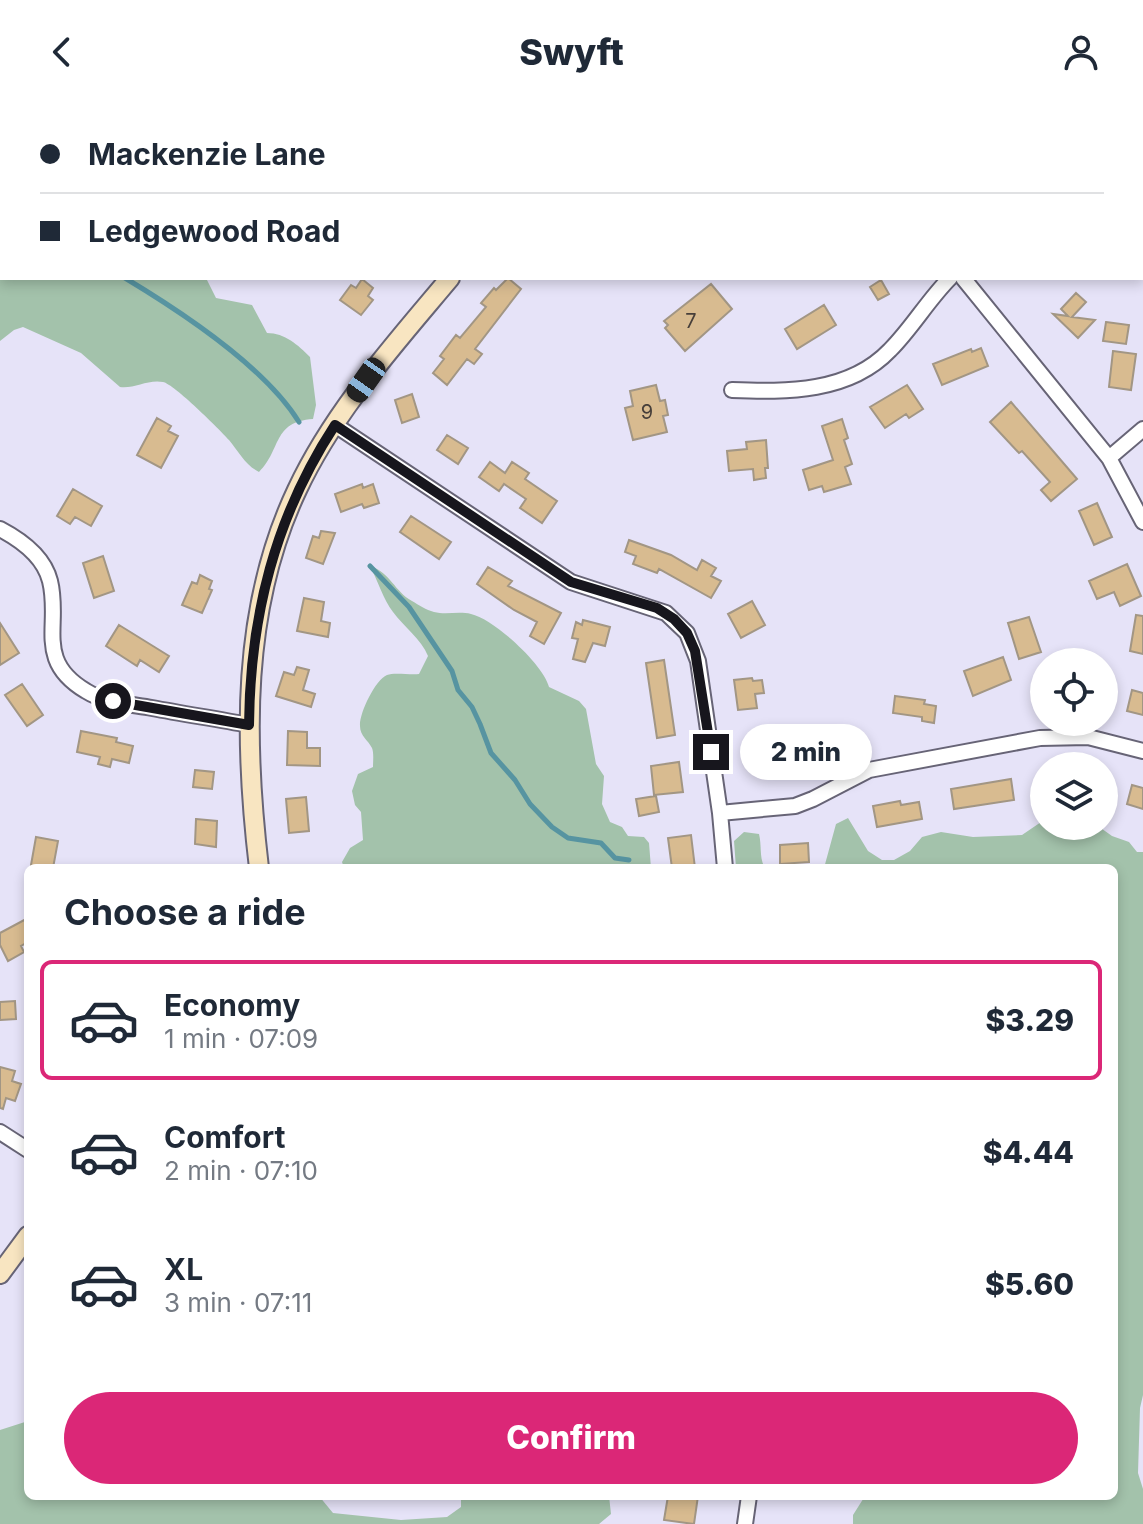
<!DOCTYPE html>
<meta charset="utf-8">
<style>
:root{--surface:#fff;--page:#f6f6f7;--text:#1f2937;--muted:#747a83;--line:#e0e1e3;--accent:#db2777}
body{margin:0;font-family:Inter,sans-serif;background:var(--page);color:var(--text);height:100vh;display:flex;flex-direction:column;font-size:30px;white-space:nowrap}
*{box-sizing:border-box;margin:0}
p{font-size:26px;color:var(--muted)}
.icon{flex:none;width:44px;height:44px;fill:none;stroke:currentColor;stroke-width:2;stroke-linecap:round;stroke-linejoin:round}
.map{position:relative;flex:1;overflow:hidden}
.drawer{position:absolute;left:24px;top:760px;width:1094px;height:636px;display:flex;flex-direction:column;background:var(--surface);border-radius:12px;box-shadow:0 4px 12px #0003}
.drawer>*{flex:none}
.guide{position:absolute;left:0px;top:0px;width:1144px;height:176px;box-shadow:0 4px 12px #0003;display:grid;align-content:center;height:176px;padding:0 40px;background:var(--surface)}
.buttons{position:absolute;left:1030px;top:544px;display:grid;gap:16px}
.buttons a{display:grid;place-items:center;width:88px;height:88px;border-radius:50%;background:var(--surface);box-shadow:0 4px 12px #0003;font-size:40px}
.end{position:absolute;width:36px;height:36px;margin:-18px;border:10px solid #17161d;background:#fff;box-shadow:0 0 0 4px #fff}
.from{border-radius:50%}
.bubble{position:absolute;height:56px;border-radius:28px;background:var(--surface);box-shadow:0 4px 12px #0003;font-size:26px;font-weight:800;line-height:56px;text-align:center}
.car{position:absolute;width:24px;height:48px;margin:-24px -12px;border-radius:10px;box-shadow:0 0 6px 2px #0007;background:linear-gradient(#222 24%,#8ab4d8 0 40%,#222 0 76%,#8ab4d8 0 86%,#222 0)}
.guide b{display:flex;align-items:center;gap:28px;height:76px;font-size:30px}
.guide b+b{border-top:2px solid var(--line)}
.guide i{width:20px;height:20px;background:var(--text)}
ul{padding:0;list-style:none}
li{display:flex;align-items:center;gap:24px;height:120px;margin:0 16px 12px;padding:0 24px;border:4px solid transparent;border-radius:12px}
li div{flex:1}
li b{display:block;font-size:30px}
li em{font-style:normal;font-weight:800}
li.on{border-color:var(--accent)}
li>.icon{width:72px;height:72px;stroke-width:1.5}
h2{padding:0 40px;font-size:36px;line-height:96px}
.primary-button{display:flex;gap:16px;margin-top:auto;padding:16px 40px}
.primary-button a{flex:1;height:92px;border-radius:48px;background:var(--accent);color:#fff;font-size:32px;font-weight:800;line-height:92px;text-align:center}
header{display:flex;justify-content:space-between;align-items:center;height:104px;padding:0 40px;background:var(--surface);font-size:36px;font-weight:800}
.map>svg:first-child{display:block}
.green{fill:#a3c2ab}
.lines{fill:none;stroke-linecap:round;stroke-linejoin:round}
.stream{stroke:#5794a1;stroke-width:5}
.building{fill:#d8bb90;stroke:#a29684;stroke-width:2}
.street-casing{stroke:#676476;stroke-width:18}
.secondary-casing{stroke:#676476;stroke-width:22}
.street{stroke:#fff;stroke-width:14}
.secondary{stroke:#f8e5c1;stroke-width:18}
.route{stroke:#17161d;stroke-width:10}
.labels{text-anchor:middle;stroke-width:7;stroke-linejoin:round;paint-order:stroke}
.number-label{font-size:20px;fill:#473f3a}
</style>
<header><svg class="icon" aria-label="back" viewBox="0 0 24 24"><path d="M15 5l-7 7 7 7"/></svg>Swyft<svg class="icon" aria-label="person" viewBox="0 0 24 24"><circle cx="12" cy="8" r="4"/><path d="M4 21q1-7 8-7t8 7"/></svg></header>
<div class="map">
<svg width="1143" height="1420" viewBox="0 0 1143 1420">
<rect width="100%" height="100%" fill="#e6e3f8"/>
<path class="green" d="M 0,0 L 74,0 L 2,2 L 2,174 L 206,174 L 216,194 L 252,201 L 267,229 C 285,229 298,241 310,253 L 316,301 L 313,315 C 272,318 282,345 259,368 C 245,361 239,348 229,336 C 220,326 174,280 163,278 C 148,275 134,285 120,283 L 81,249 L 23,223 L 14,226 L 0,237 Z
M 370,462 C 391,469 394,487 412,497 C 419,501 426,506 434,508 C 446,511 459,507 471,510 C 494,515 544,561 549,583 L 579,597 L 586,605 L 596,660 L 604,672 L 602,700 L 610,718 L 622,723 L 628,732 L 644,733 L 649,739 L 651,764 L 344,764 L 342,758 L 350,744 L 363,736 L 361,708 L 355,701 L 352,687 L 358,670 L 373,663 C 373,657 374,649 372,644 C 368,636 360,632 360,622 C 359,610 375,576 387,571 C 394,568 409,571 419,570 L 428,552 C 421,535 404,523 393,508 C 383,495 378,477 370,462 Z
M 848,714 L 868,747 L 882,756 L 894,756 L 910,747 L 922,733 L 941,728 L 973,733 L 1022,731 L 1044,716 L 1044,722 L 1098,722 L 1112,732 L 1129,738 L 1137,748 L 1143,748 L 1143,1291 L 1140,1304 L 1138,1369 L 1143,1385 L 1143,1420 L 853,1420 L 853,1411 L 865,1392 L 1114,1392 L 1114,764 L 824,764 L 836,720 Z
M 744,728 L 759,730 C 762,742 759,754 765,764 L 736,764 L 734,737 Z
M 28,1317 L 28,1392 L 319,1392 L 333,1409 L 401,1416 L 447,1413 L 461,1403 L 461,1392 L 609,1392 L 611,1410 L 599,1420 L 0,1420 L 0,1326 Z"/>
<g class="lines">
<path class="stream" d="M 0,83 L 2,86
M 125,174 C 180,207 265,263 299,318
M 370,462 L 409,503 L 452,567 L 458,586 L 472,603 L 480,620 L 491,649 L 515,676 L 530,700 L 552,723 L 568,734 L 601,739 L 615,754 L 629,756"/>
</g>
<path class="building" d="M 508,174 L 521,185 L 475,245 L 482,250 L 474,260 L 467,255 L 447,281 L 433,269 L 444,255 L 440,252 L 456,231 L 460,234 L 486,203 L 481,199 L 494,184 L 496,186 Z
M 362,175 L 373,184 L 368,192 L 373,196 L 361,211 L 340,196 L 351,181 L 356,184 Z
M 881,176 L 889,190 L 878,196 L 870,183 Z
M 711,180 L 732,205 L 685,247 L 665,224 L 668,221 L 664,217 Z
M 1076,189 L 1086,198 L 1072,213 L 1095,216 L 1078,234 L 1053,210 L 1068,212 L 1061,205 Z
M 824,201 L 836,221 L 797,245 L 785,225 Z
M 1106,218 L 1129,221 L 1126,240 L 1103,237 Z
M 981,244 L 988,262 L 942,281 L 933,260 L 971,245 L 972,248 Z
M 1113,247 L 1136,250 L 1131,286 L 1109,283 Z
M 656,281 L 660,297 L 665,296 L 668,311 L 663,312 L 667,328 L 633,336 L 625,304 L 633,302 L 630,287 Z
M 907,281 L 923,305 L 909,314 L 906,310 L 885,324 L 870,303 Z
M 412,290 L 419,313 L 402,319 L 395,296 Z
M 1011,298 L 1077,375 L 1051,397 L 1041,386 L 1050,378 L 1022,347 L 1019,349 L 990,318 Z
M 157,314 L 171,322 L 168,327 L 178,332 L 161,364 L 137,351 Z
M 842,315 L 848,334 L 844,336 L 852,360 L 845,363 L 851,380 L 824,388 L 822,382 L 809,386 L 803,366 L 833,356 L 822,322 Z
M 447,331 L 468,344 L 458,360 L 437,346 Z
M 766,336 L 768,364 L 765,364 L 766,374 L 754,376 L 753,365 L 729,367 L 727,347 L 747,345 L 746,338 Z
M 490,358 L 505,369 L 512,358 L 529,369 L 525,375 L 557,397 L 542,419 L 520,404 L 526,395 L 504,380 L 499,387 L 479,373 Z
M 362,380 L 363,384 L 373,380 L 379,399 L 364,404 L 362,400 L 341,408 L 335,390 Z
M 73,385 L 102,402 L 91,422 L 75,413 L 70,420 L 57,412 Z
M 1097,399 L 1112,433 L 1094,441 L 1079,407 Z
M 411,412 L 451,438 L 439,455 L 400,428 Z
M 321,427 L 335,429 L 323,460 L 306,454 L 313,432 L 319,434 Z
M 629,436 L 671,451 L 697,466 L 702,456 L 716,464 L 711,472 L 721,477 L 711,494 L 659,465 L 657,469 L 633,460 L 636,452 L 625,448 Z
M 103,452 L 114,487 L 94,494 L 83,459 Z
M 1127,460 L 1141,492 L 1120,502 L 1114,488 L 1097,495 L 1089,477 Z
M 488,463 L 512,477 L 508,482 L 561,509 L 544,540 L 530,532 L 537,518 L 514,506 L 477,480 Z
M 200,471 L 212,477 L 209,485 L 212,486 L 202,509 L 182,501 L 192,478 L 197,480 Z
M 304,494 L 324,498 L 321,517 L 330,519 L 328,533 L 297,527 Z
M 752,497 L 765,521 L 741,534 L 728,510 Z
M 1136,511 L 1143,512 L 1143,550 L 1130,547 Z
M 1029,513 L 1041,548 L 1019,555 L 1008,519 Z
M 583,516 L 610,523 L 605,542 L 593,539 L 585,558 L 573,555 L 578,535 L 572,534 L 576,518 L 582,521 Z
M 0,519 L 19,549 L 0,561 Z
M 119,521 L 169,552 L 159,568 L 140,556 L 137,562 L 106,542 Z
M 1003,553 L 1011,576 L 973,592 L 964,567 Z
M 664,556 L 675,631 L 657,634 L 646,559 Z
M 297,563 L 309,566 L 303,586 L 315,590 L 311,603 L 276,592 L 284,568 L 294,571 Z
M 752,574 L 753,577 L 762,576 L 764,589 L 755,590 L 757,604 L 738,606 L 734,576 Z
M 22,580 L 43,611 L 27,622 L 5,591 Z
M 1132,586 L 1143,589 L 1143,611 L 1127,607 Z
M 895,592 L 925,596 L 924,600 L 936,602 L 934,619 L 922,617 L 922,613 L 893,609 Z
M 81,627 L 117,634 L 116,638 L 133,642 L 129,659 L 112,655 L 110,663 L 98,660 L 100,653 L 77,648 Z
M 288,627 L 307,628 L 307,644 L 320,644 L 320,662 L 287,661 Z
M 781,646 L 804,652 L 799,672 L 771,664 L 776,648 L 780,649 Z
M 679,658 L 683,688 L 654,691 L 651,662 Z
M 195,666 L 214,668 L 212,685 L 193,683 Z
M 1011,675 L 1014,696 L 954,705 L 951,685 Z
M 1132,681 L 1143,684 L 1143,705 L 1127,700 Z
M 656,692 L 659,708 L 639,712 L 636,695 Z
M 306,693 L 309,727 L 289,729 L 286,695 Z
M 900,697 L 901,701 L 919,698 L 922,715 L 877,723 L 873,702 Z
M 196,715 L 217,717 L 216,743 L 195,740 Z
M 691,731 L 695,764 L 672,764 L 668,734 Z
M 36,733 L 58,737 L 53,764 L 32,764 L 31,761 Z
M 808,739 L 809,758 L 780,760 L 780,741 Z
M 28,814 L 28,838 L 21,842 L 24,848 L 8,857 L 0,841 L 0,829 Z
M 15,897 L 16,915 L 0,916 L 0,898 Z
M 0,963 L 15,967 L 12,977 L 21,980 L 15,997 L 6,994 L 3,1005 L 0,1004 Z
M 668,1392 L 698,1392 L 694,1420 L 664,1416 Z"/>
<g class="lines">
<g class="street-casing">
<path id="street" d="M 285,0 L 286,2
M 845,0 L 846,2
M 963,174 L 1109,354 L 1143,418
M 732,286 C 787,288 849,289 890,246 C 912,224 928,196 950,174
M 335,321 L 571,478 L 666,509 L 687,529 L 698,557 L 720,709 L 725,764
M 1109,354 L 1143,325
M 0,425 C 21,436 44,453 50,477 C 61,521 34,556 86,587 C 105,599 130,600 152,604 C 184,610 217,615 249,621
M 720,709 L 795,702 L 813,695 L 869,666 L 1040,634 L 1088,633 L 1143,647
M 0,1028 L 28,1046
M 745,1420 L 749,1392"/>
</g>
<g class="secondary-casing">
<path id="secondary" d="M 589,2 L 591,0
M 259,764 C 244,638 241,504 297,386 C 334,307 394,241 450,174
M 0,1170 L 28,1132"/>
</g>
<use href="#street" class="street"/>
<use href="#secondary" class="secondary"/>
</g>
<g class="lines">
<path class="route" d="M 113,597 L 249,621 C 250,512 275,413 335,321 L 571,478 L 657,504 L 674,515 L 687,529 L 695,547 L 711,648"/>
</g>
<g class="labels">
<g class="number-label">
<text x="691" y="224">7</text>
<text x="647" y="315">9</text>
</g>
</g>
</svg>
<div class="buttons">
<a><svg class="icon" aria-label="locate" viewBox="0 0 24 24"><circle cx="12" cy="12" r="6"/><path d="M12 2v4M12 18v4M2 12h4M18 12h4"/></svg></a>
<a><svg class="icon" aria-label="layers" viewBox="0 0 24 24"><path d="M12 4l9 5-9 5-9-5zM3 14l9 5 9-5"/></svg></a>
</div>
<i class="end from" style="left:113px;top:597px"></i>
<i class="end" style="left:711px;top:648px"></i>
<div class="bubble" style="left:740px;top:620px;width:132px">2 min</div>
<i class="car" style="left:366px;top:276px;rotate:215deg"></i>
<div class="guide">
<b><i class="from"></i>Mackenzie Lane</b>
<b><i></i>Ledgewood Road</b>
</div>
<section class="drawer">
<h2>Choose a ride</h2>
<ul>
<li class="on"><svg class="icon" aria-label="car" viewBox="0 0 24 24"><path d="M5 17H2v-5l4-1 3-4h7l3 4 3 1v5h-3M9 17h6M6 11h13"/><circle cx="7" cy="17" r="2"/><circle cx="17" cy="17" r="2"/></svg><div><b>Economy</b><p>1 min · 07:09</p></div><em>$3.29</em></li>
<li><svg class="icon" aria-label="car" viewBox="0 0 24 24"><path d="M5 17H2v-5l4-1 3-4h7l3 4 3 1v5h-3M9 17h6M6 11h13"/><circle cx="7" cy="17" r="2"/><circle cx="17" cy="17" r="2"/></svg><div><b>Comfort</b><p>2 min · 07:10</p></div><em>$4.44</em></li>
<li><svg class="icon" aria-label="car" viewBox="0 0 24 24"><path d="M5 17H2v-5l4-1 3-4h7l3 4 3 1v5h-3M9 17h6M6 11h13"/><circle cx="7" cy="17" r="2"/><circle cx="17" cy="17" r="2"/></svg><div><b>XL</b><p>3 min · 07:11</p></div><em>$5.60</em></li>
</ul>
<div class="primary-button"><a>Confirm</a></div>
</section>
</div>
